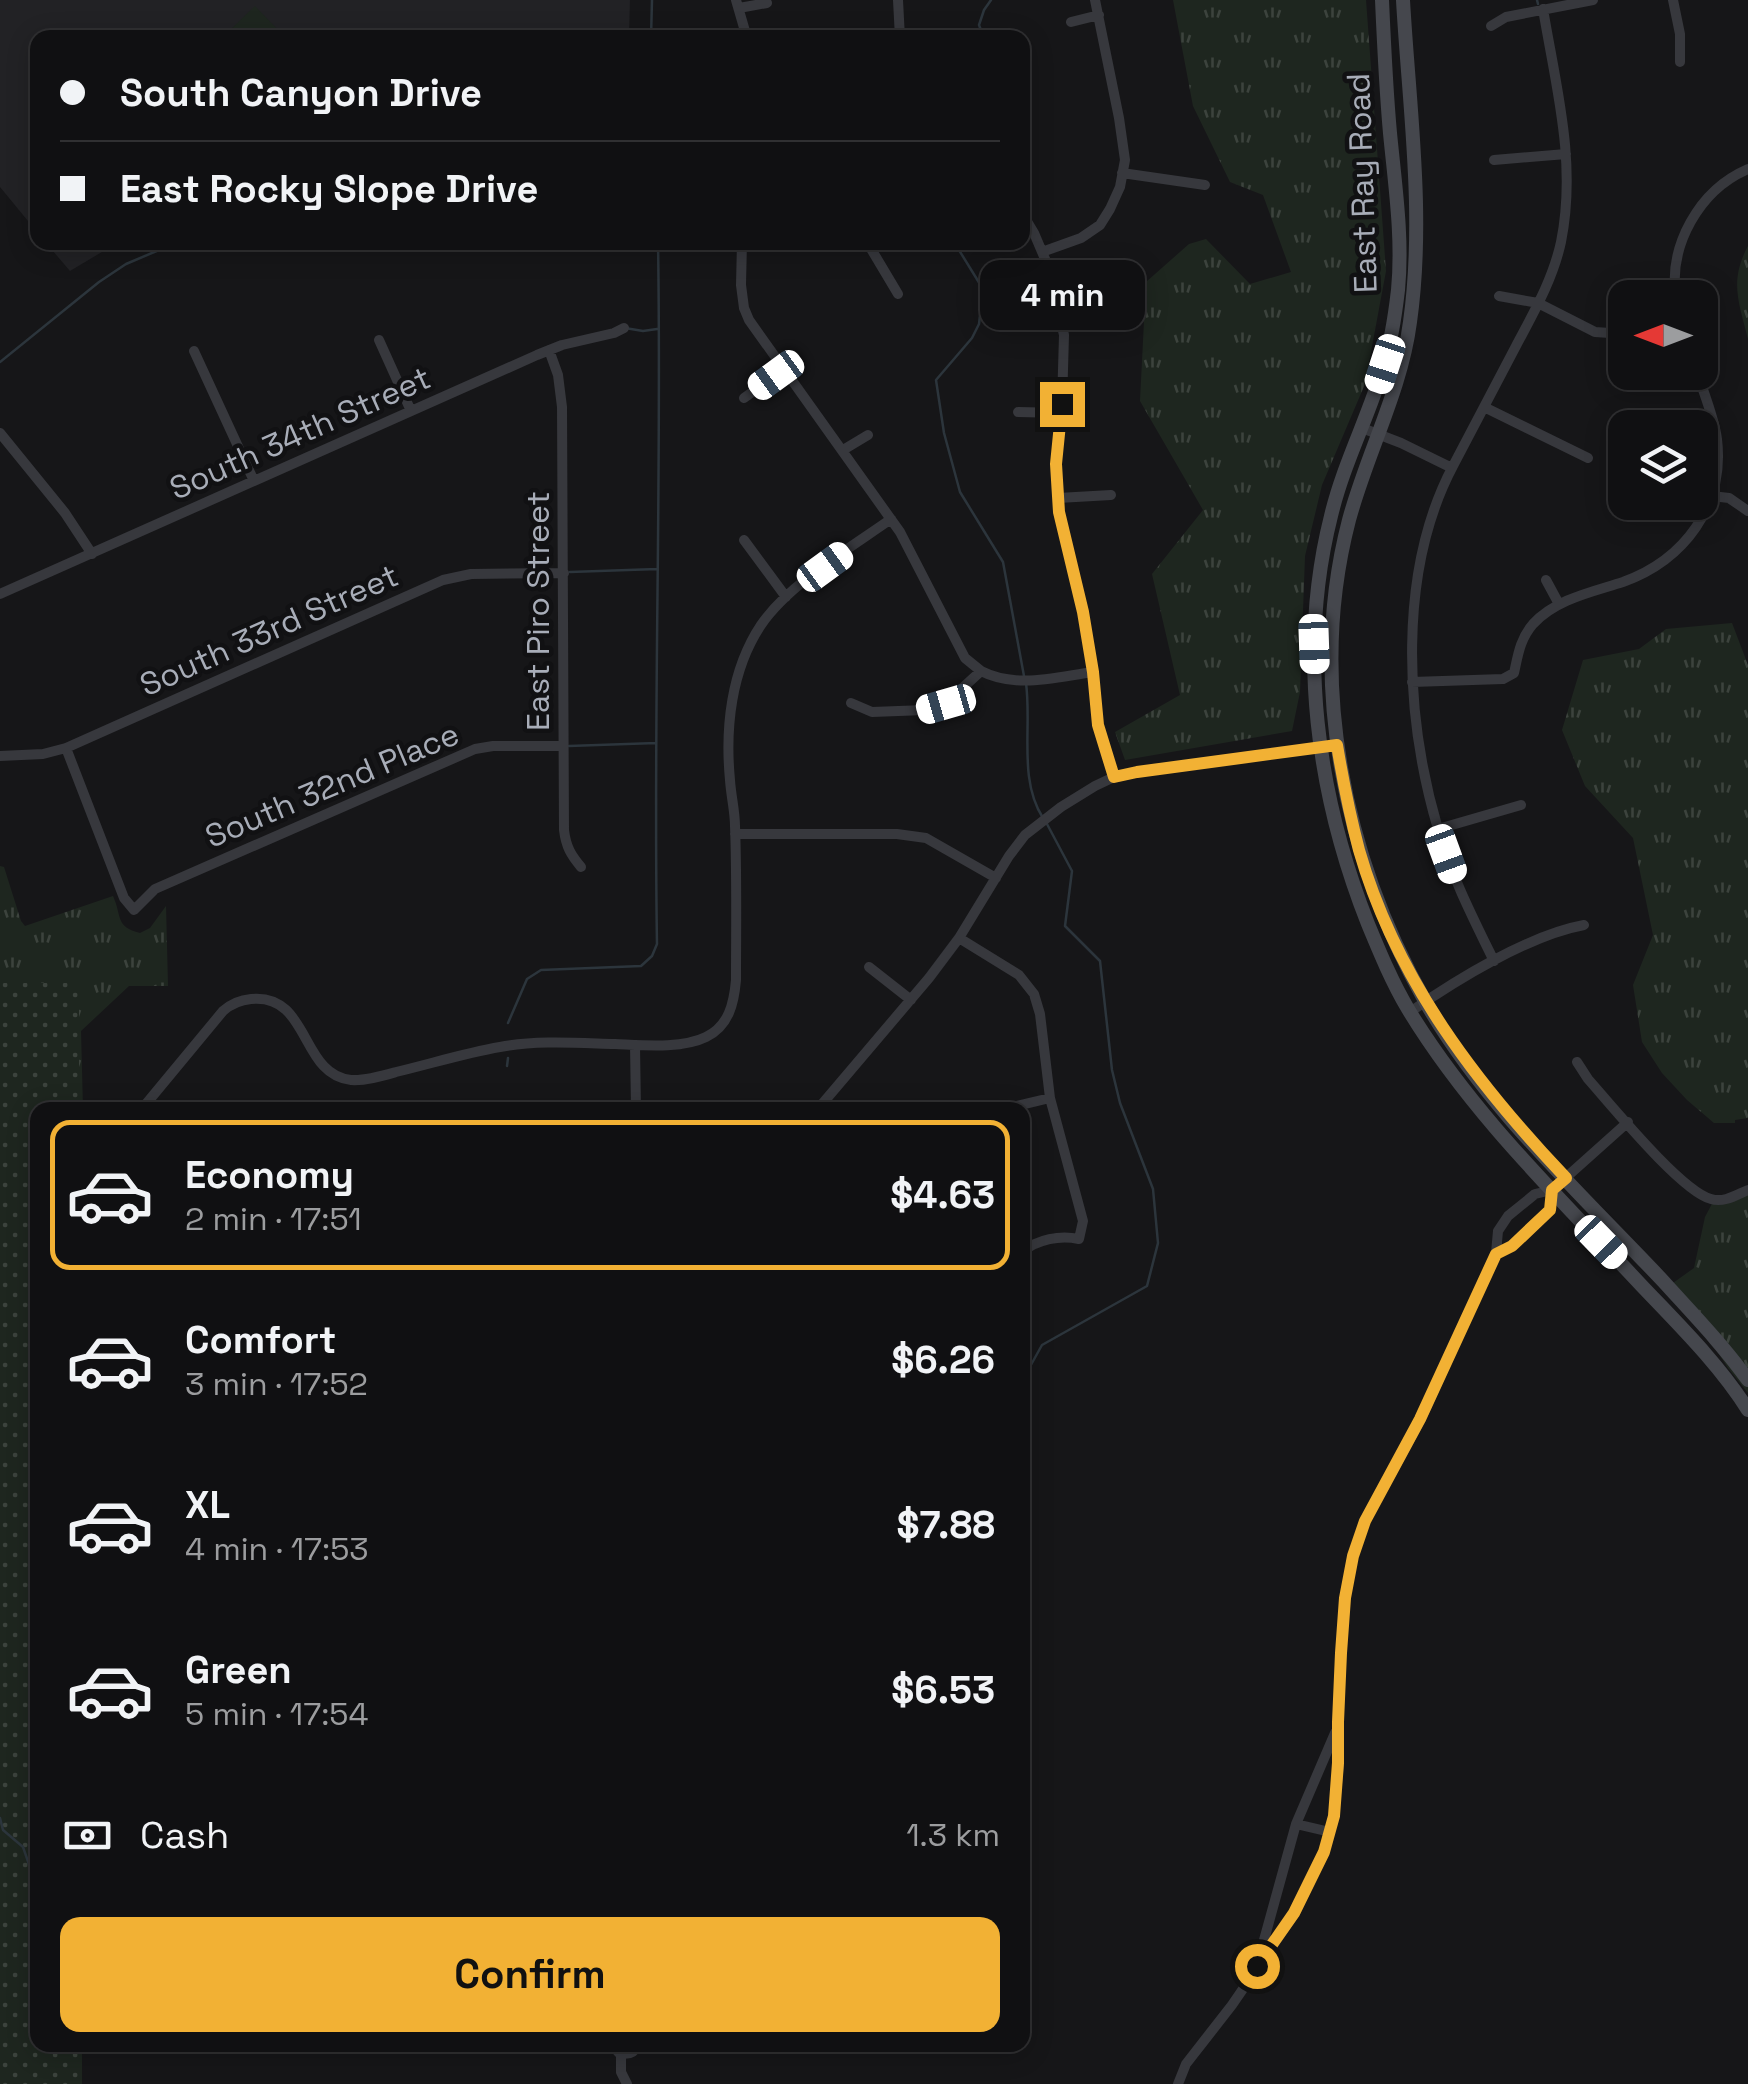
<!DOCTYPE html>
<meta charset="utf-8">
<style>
:root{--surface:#101012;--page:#1e1e20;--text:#f1f3f6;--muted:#9c9d9f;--line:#303032;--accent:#f2b134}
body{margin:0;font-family:"Space Grotesk",sans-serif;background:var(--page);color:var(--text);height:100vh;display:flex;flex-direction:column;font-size:38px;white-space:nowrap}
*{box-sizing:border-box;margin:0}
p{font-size:32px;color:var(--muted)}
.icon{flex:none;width:55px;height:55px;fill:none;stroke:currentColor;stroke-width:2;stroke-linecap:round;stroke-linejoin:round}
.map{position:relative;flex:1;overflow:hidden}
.panel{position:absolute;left:30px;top:1102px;width:1000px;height:950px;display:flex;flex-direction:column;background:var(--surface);border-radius:20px;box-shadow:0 5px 25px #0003,0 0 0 2px var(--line)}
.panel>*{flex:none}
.hud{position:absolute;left:30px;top:30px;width:1000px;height:220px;border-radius:20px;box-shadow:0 5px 25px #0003,0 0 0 2px var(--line);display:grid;align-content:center;height:220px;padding:0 30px;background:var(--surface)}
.needle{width:65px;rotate:270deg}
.buttons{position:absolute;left:1608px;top:280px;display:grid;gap:20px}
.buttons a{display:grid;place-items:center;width:110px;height:110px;border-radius:20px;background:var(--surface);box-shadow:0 5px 25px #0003,0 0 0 2px var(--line);font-size:50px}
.end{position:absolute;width:45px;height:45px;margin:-22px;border:12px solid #f2b134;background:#111;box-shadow:0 0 0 5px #111}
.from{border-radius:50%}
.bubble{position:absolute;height:70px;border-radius:20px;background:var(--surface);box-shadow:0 5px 25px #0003,0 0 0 2px var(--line);font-size:32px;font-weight:800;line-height:70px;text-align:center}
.car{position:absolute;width:30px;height:60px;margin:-30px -15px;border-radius:12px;box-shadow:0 0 8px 2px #0007;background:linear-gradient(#fff 24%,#345 0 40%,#fff 0 76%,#345 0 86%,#fff 0)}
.hud b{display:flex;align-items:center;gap:35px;height:95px;font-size:38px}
.hud b+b{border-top:2px solid var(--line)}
.hud i{width:25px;height:25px;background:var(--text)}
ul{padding:18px 0 0;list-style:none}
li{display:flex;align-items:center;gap:30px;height:150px;margin:0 20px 15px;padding:0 10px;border:5px solid transparent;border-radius:20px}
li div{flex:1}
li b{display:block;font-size:38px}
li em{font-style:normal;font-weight:800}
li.selected{border-color:var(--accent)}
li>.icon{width:90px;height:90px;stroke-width:1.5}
.pay{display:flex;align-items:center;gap:25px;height:110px;padding:0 30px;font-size:38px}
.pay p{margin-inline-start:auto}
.cta{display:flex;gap:20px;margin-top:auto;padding:20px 30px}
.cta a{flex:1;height:115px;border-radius:20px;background:var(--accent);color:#111;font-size:40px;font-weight:800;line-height:115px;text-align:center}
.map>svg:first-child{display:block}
.built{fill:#222225}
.grass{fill:url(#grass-tufts)}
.park{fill:url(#park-dots)}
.pitch{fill:#1e261f}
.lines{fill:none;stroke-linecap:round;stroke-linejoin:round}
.stream{stroke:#2c353c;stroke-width:2.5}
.street{stroke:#37383d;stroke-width:10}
.secondary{stroke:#45474d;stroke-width:14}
.route{stroke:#f2b134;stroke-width:12}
.labels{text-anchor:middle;stroke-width:9;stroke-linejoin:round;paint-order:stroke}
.street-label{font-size:32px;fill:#a8adb8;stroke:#111113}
</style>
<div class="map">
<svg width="1748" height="2084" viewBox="0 0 1748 2084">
<defs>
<pattern id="grass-tufts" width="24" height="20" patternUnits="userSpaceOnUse" patternTransform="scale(2.5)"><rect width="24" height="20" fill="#1e261f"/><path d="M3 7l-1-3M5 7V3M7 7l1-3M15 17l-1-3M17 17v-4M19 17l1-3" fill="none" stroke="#3c433d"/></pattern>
<pattern id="park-dots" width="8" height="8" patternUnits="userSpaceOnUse" patternTransform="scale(2.5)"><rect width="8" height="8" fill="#1e261f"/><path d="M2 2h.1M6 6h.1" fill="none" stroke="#3c433d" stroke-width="1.8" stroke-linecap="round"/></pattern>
</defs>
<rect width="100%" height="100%" fill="#161618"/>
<path class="built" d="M 0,0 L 630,0 L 629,37 L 38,38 L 37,232 L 0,187 Z
M 46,243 L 117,243 L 70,271 Z"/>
<path class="grass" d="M 1173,0 L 1366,0 L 1386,271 L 1365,384 L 1322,485 L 1305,556 L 1300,692 L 1292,731 L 1125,760 L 1115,732 L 1180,695 L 1152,574 L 1203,510 L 1140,401 L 1146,282 L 1189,244 L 1206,239 L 1250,284 L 1291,272 L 1263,195 L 1230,182 L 1193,106 Z
M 1748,246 L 1748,339 C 1739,303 1729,281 1748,246 Z
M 1732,623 L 1748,665 L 1748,1118 L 1735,1120 L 1735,1123 L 1714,1123 L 1687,1100 L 1662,1073 L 1642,1042 L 1633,985 L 1653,935 L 1633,838 L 1585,786 L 1562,730 L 1583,660 L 1639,649 L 1666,629 Z
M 0,866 L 4,867 L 21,921 L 25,926 L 113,896 C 122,916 115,927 140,933 L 150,928 L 166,906 L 168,986 L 129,986 L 81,1031 L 83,1110 L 38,1110 L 38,2045 L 0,2084 Z
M 1748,1190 L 1748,1393 L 1728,1368 L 1673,1283 L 1694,1268 L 1705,1217 L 1714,1200 Z"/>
<path class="park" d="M 0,983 L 79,983 L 79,1110 L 38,1110 L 38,2045 L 82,2045 L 82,2084 L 0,2084 Z"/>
<path class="pitch" d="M 255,6 L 285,37 L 286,37 L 235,37 L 229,31 Z"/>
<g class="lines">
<path class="stream" d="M 1537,0 L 1538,4
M 651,38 L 652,0
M 984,38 L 979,25 L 984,10 L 991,0
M 954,242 L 983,289 L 979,324 L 972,338 L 936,380 L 944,433 L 960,492 L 1003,562 L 1024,676
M 625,328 L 643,331 L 657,329
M 0,362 L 99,282 L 126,264 L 159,250 L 191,245 L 226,243 L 458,242
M 570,572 L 657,569
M 1026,683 C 1032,727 1018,779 1043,818
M 569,746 L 656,743
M 508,1023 L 527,979 L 541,970 L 641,966 L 652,956 L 657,944 C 653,710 662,476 658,242
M 507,1066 L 508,1058
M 1022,1381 L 1042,1345 L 1147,1286 L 1158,1243 L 1153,1189 L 1120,1103 L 1112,1070 L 1100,961 L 1065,926 L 1072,871 L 1047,824
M 0,1818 L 3,1830 L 23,1847 L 34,1879"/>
<path class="street" d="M 736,0 L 747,38
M 898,0 L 900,38
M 1673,0 L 1680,34 L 1680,62
M 739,8 L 767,3
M 1071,22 L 1099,15
M 1491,26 L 1506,17 L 1593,0
M 1494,160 L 1566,154
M 1122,173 L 1205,185
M 1022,213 L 1034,233 L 1048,266 L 1064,335 L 1062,404 L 1056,464 L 1059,512 L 1083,612 L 1093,672 L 1098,725 L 1114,777
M 742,242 L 741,285 L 744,308 L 749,320 L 900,532 L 965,658 L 981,671
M 867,242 L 898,294
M 1042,252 L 1081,238 L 1100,225 L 1110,209 L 1120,187 L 1125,160 L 1119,118 L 1095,0
M 1499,296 L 1538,303 L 1595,332 L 1625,334
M 1676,298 C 1668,246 1699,190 1748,169
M 379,340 L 411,411
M 549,350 L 558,375 L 562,407 L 564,830 C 566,847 571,855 581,867
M 194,351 L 254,481
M 744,398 L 783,370
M 1484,407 L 1588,458
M 1018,412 L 1062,413
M 1362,428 L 1401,443 L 1452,468
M 0,433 L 65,513 L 92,554
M 843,450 L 868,435
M 1712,496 L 1729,498 L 1748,511
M 1058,498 L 1111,495
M 744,540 L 786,597
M 1546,580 L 1559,604
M 0,594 L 537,355 L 562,345 L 614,333 L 624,328
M 1412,682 L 1503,679 L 1514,673 C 1518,655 1520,639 1533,624 C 1556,599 1592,592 1623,582 C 1684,560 1725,506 1717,439 C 1714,417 1704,394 1697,372
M 851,703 L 872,712 L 925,710 L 945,704 L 981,671 C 1016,689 1056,677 1093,672
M 66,748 L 124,898 L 134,910 L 155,889 L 475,749 L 493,746 L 563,746
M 0,756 L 43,754 L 66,748 L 443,580 L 471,574 L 564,573
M 1438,829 L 1521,805
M 735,834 L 897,834 L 926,838 L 996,878
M 959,938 L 1019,975 L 1034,994 L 1040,1014 L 1050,1098 L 1083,1221 L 1079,1239 C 1060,1235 1038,1239 1022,1252
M 1494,961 C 1473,918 1451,875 1438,829 C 1405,717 1397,572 1453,466 C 1474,426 1495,386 1516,346 C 1534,312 1553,279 1561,242 C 1577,163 1556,87 1543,9
M 869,967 L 911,1000
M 1410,1012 C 1456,980 1529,935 1584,925
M 635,1045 L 636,1110
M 1577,1062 L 1588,1079 C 1612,1106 1681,1191 1711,1199 C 1724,1203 1736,1195 1748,1190
M 141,1110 L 223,1011 C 232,1003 240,1000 251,999 C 310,993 300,1075 351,1080 C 365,1081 382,1076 396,1072 C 430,1064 465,1053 500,1047 C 537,1040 578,1043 615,1044 C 641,1045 682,1049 706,1037 C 729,1026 734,1003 736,980 C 736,928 737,877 735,826 C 735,811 731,796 730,780 C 725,728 731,670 761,625 C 789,584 850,548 891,519
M 817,1110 L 929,978 L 959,938 L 1009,856 L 1025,835 L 1061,807 L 1095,786 L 1114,777 L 1137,772 L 1337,745
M 1000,1110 L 1050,1098
M 1496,1253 L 1512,1246 L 1550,1209 L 1552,1191
M 1296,1824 L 1330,1832
M 1259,1958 L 1296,1824 L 1335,1733
M 612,2045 L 619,2053 C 627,2055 634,2054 638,2045
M 621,2054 L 621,2072 L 627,2084
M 1178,2084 L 1186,2064 L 1232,2005 L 1295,1913 L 1324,1852 L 1334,1816 L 1339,1763 L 1338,1722 L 1341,1653 L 1345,1598 L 1353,1555 L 1365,1521 L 1421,1419 L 1496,1253 L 1498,1231 L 1508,1216 L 1535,1194 L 1552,1190 L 1628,1122"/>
<path class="secondary" d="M 1382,0 C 1384,45 1386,89 1390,133 C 1395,185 1403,238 1398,290 C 1395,316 1391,343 1383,368 C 1368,418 1343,465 1331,516 C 1297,651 1317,795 1368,924 C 1380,953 1392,982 1408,1009 C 1471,1113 1559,1197 1641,1285 C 1678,1324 1719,1364 1748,1410
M 1403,0 C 1409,106 1425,216 1410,322 C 1401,391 1367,453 1349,520 C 1307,681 1344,857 1425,1001 C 1484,1105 1581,1194 1663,1281 C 1692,1313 1723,1345 1748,1380"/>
</g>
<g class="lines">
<path class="route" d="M 1062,404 L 1056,464 L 1059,512 L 1083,612 L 1093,672 L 1098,725 L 1114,777 L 1137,772 L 1337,745 C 1343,781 1350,816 1359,850 C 1396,979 1476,1083 1566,1178 L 1552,1190 L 1550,1210 L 1512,1246 L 1496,1254 L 1420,1419 L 1365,1521 L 1353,1556 L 1345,1598 L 1341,1653 L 1338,1722 L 1338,1763 L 1334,1816 L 1324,1852 L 1294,1913 L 1257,1966"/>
</g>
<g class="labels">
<g class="street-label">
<text transform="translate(1362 183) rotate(-92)" y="11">East Ray Road</text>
<text transform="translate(300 433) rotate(-24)" y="11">South 34th Street</text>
<text transform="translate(538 611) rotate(-90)" y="11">East Piro Street</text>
<text transform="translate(269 630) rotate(-24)" y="11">South 33rd Street</text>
<text transform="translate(332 785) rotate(-23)" y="11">South 32nd Place</text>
</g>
</g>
</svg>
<div class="buttons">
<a><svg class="needle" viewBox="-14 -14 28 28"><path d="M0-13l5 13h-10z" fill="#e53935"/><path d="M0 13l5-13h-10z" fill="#9c9d9f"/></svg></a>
<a><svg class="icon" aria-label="layers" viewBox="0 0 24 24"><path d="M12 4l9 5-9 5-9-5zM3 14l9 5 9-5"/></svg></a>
</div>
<i class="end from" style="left:1257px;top:1966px"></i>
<i class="end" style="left:1062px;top:404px"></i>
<div class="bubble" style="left:980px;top:260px;width:165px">4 min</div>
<i class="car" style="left:1385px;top:364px;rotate:198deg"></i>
<i class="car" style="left:776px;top:375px;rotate:234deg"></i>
<i class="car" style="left:825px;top:567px;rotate:54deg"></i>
<i class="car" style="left:1314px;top:644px;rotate:178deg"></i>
<i class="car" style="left:946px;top:704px;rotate:254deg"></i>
<i class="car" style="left:1446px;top:854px;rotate:160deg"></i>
<i class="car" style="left:1601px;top:1242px;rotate:136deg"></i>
<div class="hud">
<b><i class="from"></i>South Canyon Drive</b>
<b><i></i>East Rocky Slope Drive</b>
</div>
<section class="panel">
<ul>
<li class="selected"><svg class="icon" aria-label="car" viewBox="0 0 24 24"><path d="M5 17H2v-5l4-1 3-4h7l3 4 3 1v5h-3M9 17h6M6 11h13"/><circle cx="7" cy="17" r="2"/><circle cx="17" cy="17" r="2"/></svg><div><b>Economy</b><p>2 min · 17:51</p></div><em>$4.63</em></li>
<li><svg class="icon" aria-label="car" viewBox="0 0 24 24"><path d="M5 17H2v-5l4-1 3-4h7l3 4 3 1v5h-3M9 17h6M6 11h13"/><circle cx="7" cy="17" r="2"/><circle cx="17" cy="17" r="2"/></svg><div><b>Comfort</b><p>3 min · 17:52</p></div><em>$6.26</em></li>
<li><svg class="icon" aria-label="car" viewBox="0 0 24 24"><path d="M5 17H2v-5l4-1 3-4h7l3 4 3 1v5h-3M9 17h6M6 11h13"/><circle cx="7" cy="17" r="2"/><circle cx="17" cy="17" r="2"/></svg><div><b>XL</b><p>4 min · 17:53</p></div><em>$7.88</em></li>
<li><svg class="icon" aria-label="car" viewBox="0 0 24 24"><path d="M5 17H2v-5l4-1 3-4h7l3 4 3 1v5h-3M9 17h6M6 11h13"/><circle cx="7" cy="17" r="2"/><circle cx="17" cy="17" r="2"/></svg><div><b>Green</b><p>5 min · 17:54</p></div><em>$6.53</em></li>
</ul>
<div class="pay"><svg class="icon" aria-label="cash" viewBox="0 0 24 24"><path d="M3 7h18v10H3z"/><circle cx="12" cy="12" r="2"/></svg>Cash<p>1.3 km</p></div>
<div class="cta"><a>Confirm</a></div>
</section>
</div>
